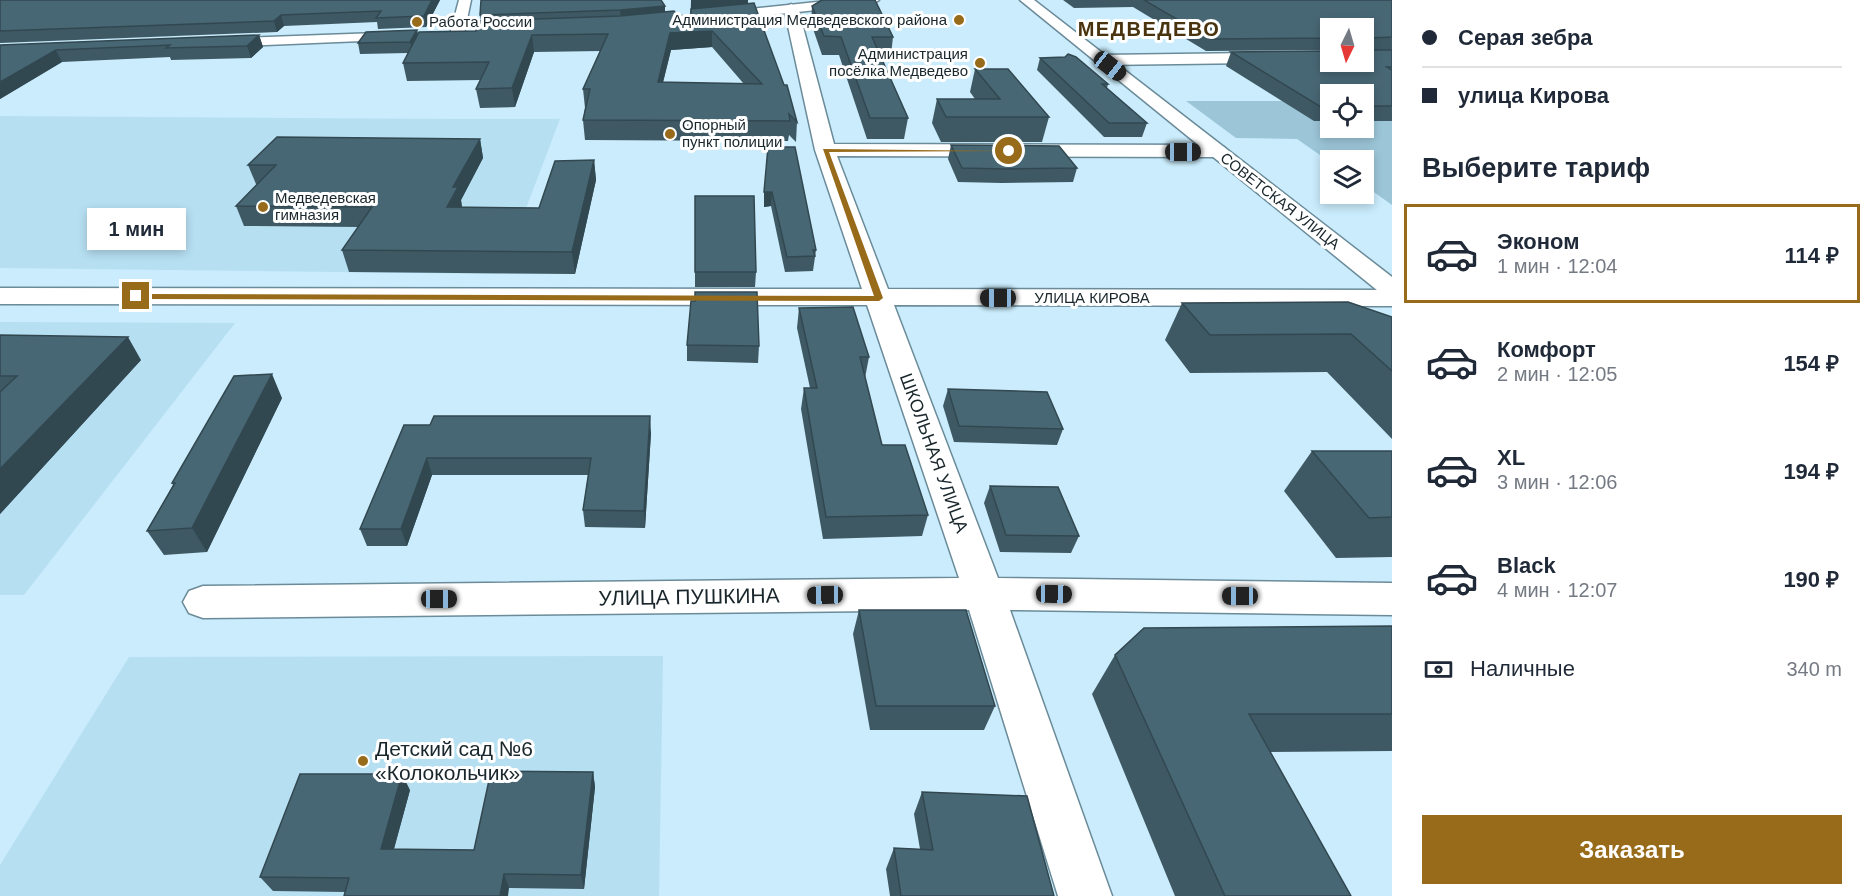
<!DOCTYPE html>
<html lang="ru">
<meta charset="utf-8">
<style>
:root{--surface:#fff;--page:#f2f2f3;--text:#1f2937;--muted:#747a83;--line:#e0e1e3;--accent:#976b19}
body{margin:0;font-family:Arial,sans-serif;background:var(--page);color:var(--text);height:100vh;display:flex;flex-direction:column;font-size:22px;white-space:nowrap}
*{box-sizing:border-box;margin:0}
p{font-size:20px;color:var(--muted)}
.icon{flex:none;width:33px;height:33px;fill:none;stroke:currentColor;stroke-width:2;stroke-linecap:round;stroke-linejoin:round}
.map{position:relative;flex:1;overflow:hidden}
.side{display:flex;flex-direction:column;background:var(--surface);width:480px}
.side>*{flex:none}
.top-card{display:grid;align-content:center;height:132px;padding:0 30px;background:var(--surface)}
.needle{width:39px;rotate:185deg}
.controls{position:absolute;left:1320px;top:18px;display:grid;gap:12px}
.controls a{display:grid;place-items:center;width:54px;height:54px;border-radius:0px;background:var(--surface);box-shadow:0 3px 9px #0003;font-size:30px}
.end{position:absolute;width:27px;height:27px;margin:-14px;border:8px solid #976b19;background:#fff;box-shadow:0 0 0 3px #fff}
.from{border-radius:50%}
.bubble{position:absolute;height:42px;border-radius:0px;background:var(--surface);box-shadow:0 3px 9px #0003;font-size:20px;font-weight:700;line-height:42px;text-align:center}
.car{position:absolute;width:18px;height:36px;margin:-18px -9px;border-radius:8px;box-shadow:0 0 4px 2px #0007;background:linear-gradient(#222 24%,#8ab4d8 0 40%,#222 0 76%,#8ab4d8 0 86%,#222 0)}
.top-card b{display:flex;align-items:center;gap:21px;height:57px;font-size:22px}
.top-card b+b{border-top:2px solid var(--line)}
.top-card i{width:15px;height:15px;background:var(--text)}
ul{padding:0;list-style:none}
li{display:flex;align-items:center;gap:18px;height:99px;margin:0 12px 9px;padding:0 18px;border:3px solid transparent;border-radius:0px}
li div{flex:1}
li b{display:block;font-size:22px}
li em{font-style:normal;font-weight:700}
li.on{border-color:var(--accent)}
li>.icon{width:54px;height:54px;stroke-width:1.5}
h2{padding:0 30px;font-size:27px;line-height:72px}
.pay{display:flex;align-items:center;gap:15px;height:66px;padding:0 30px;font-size:22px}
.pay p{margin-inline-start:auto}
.button{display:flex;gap:12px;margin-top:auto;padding:12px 30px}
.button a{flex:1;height:69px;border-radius:0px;background:var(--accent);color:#fff;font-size:24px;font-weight:700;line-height:69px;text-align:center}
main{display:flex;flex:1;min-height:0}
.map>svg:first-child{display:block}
.built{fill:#b6dff2}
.green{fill:#9cc6d8}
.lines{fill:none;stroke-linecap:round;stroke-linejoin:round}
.street-casing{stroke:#6b8b99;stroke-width:3}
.secondary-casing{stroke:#6b8b99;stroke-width:3}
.street{fill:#fff;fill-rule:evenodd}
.secondary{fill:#fff;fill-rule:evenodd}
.wall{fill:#3e5964;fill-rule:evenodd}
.shaded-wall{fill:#324851}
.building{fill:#486774;stroke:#324851;stroke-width:1.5;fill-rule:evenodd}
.route{fill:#976b19}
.poi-dot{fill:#976b19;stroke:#fff;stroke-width:2}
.labels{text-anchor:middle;stroke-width:6;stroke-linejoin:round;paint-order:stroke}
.far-poi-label{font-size:15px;fill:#19262b;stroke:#fff;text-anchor:start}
.far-street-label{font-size:15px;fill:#19262b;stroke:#fff}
.street-label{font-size:18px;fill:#19262b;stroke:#fff}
.far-district-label{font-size:20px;font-weight:bold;letter-spacing:1.5px;fill:#49340f;stroke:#fff}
.near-street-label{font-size:21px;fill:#19262b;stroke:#fff}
.near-poi-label{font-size:21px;fill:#19262b;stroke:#fff;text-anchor:start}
</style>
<main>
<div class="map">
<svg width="1392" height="896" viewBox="0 0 1392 896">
<rect width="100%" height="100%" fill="#caecfc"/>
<path class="built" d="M 0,116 L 446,119 L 560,119 L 501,274 L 0,268 Z
M 0,322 L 235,323 L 24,595 L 0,595 Z
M 663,656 L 659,896 L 0,896 L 0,865 L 129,657 Z"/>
<path class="green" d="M 1186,101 L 1330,101 L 1330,128 L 1364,128 L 1364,102 L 1392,102 L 1392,205 L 1364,185 L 1364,160 L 1330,162 L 1297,139 L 1236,138 Z"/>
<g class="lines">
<g class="street-casing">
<path id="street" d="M 459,0 L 471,0 L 464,34 L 457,38 L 450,34 Z
M 791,4 L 798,8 L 834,144 L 1217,145 L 1224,147 L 1227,151 L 1224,155 L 1217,157 L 837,156 L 888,289 L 1392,290 L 1392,306 L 894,305 L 998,578 L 1392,583 L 1392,615 L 1010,610 L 1112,896 L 1058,896 L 969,610 L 203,618 L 189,613 L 183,602 L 189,591 L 203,586 L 959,578 L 867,305 L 0,304 L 0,288 L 862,289 L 815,150 L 784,8 Z
M 1330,52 L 1330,62 L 1102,65 L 1094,60 L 1102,55 Z"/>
</g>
<g class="secondary-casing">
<path id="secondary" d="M 836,0 L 879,0 L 873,4 L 637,29 L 630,25 L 637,21 Z
M 1020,0 L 1034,0 L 1392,277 L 1392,298 L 1383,295 Z
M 405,32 L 410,33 L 412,36 L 410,39 L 217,47 L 210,43 L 217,39 Z"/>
</g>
<use href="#street" class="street"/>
<use href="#secondary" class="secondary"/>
</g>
<path class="wall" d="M 0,0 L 440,0 L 426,27 L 378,29 L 377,22 L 284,26 L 277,32 L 0,43 Z
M 481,0 L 665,12 L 690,32 L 691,0 L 748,0 L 748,4 L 797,122 L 796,142 L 789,135 L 788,141 L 585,140 L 583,120 L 585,108 L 583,89 L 601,51 L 534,52 L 515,107 L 480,108 L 476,89 L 481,80 L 407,81 L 403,63 L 408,53 L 360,54 L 358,43 L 417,30 L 418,35 L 476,31 L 481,21 L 480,15 ZM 712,47 L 744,84 L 663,83 L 671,50 Z
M 1063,0 L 1392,0 L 1392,50 L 1377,50 L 1392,50 L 1392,121 L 1364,121 L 1364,94 L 1330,94 L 1330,121 L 1314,121 L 1226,66 L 1231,52 L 1364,62 L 1330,28 L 1330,50 L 1206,51 L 1133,7 L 1074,8 Z
M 812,6 L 893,37 L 891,55 L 880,55 L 908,118 L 904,139 L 867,139 L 839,55 L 822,55 L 811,23 Z
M 259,35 L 263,47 L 251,58 L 171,60 L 170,57 L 62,62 L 0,99 L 0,45 Z
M 1040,58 L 1108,84 L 1107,88 L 1147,123 L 1142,137 L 1104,137 L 1037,70 Z
M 975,69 L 1049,117 L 1042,142 L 941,142 L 932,123 L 937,99 L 975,99 L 970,92 Z
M 480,139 L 483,158 L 461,200 L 462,207 L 539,208 L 594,160 L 596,180 L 575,274 L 349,272 L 342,250 L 358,227 L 244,226 L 236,206 L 257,184 L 256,184 L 248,165 Z
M 951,145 L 1077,168 L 1073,182 L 1002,183 L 958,182 L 948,159 Z
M 768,147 L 816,250 L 813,271 L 785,272 L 771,206 L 764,207 Z
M 695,196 L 756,272 L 755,287 L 695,287 Z
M 1182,303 L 1392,317 L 1392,439 L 1327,372 L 1190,373 L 1165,340 Z
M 799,308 L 869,357 L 865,378 L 882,445 L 928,515 L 922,536 L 823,539 L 801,409 L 804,388 L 810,388 L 797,328 Z
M 0,335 L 141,360 L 0,514 Z
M 687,345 L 759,346 L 758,363 L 687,361 Z
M 948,389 L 1063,429 L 1057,445 L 954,442 L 943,406 Z
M 282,398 L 207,552 L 164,555 L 147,531 L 173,485 L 172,483 Z
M 404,425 L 651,433 L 645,528 L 585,527 L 583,510 L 588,475 L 432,475 L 407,546 L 367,546 L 360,529 Z
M 1312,451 L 1392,451 L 1392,557 L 1336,558 L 1284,491 Z
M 990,486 L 1079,536 L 1071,553 L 1000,552 L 984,503 Z
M 859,610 L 995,706 L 984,730 L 870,730 L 853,634 Z
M 1392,626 L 1392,751 L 1270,752 L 1351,896 L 1175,896 L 1092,694 L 1115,655 Z
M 593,772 L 595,787 L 584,889 L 509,888 L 345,892 L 273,891 L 260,877 L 410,790 L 394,849 L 474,850 Z
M 922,792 L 1054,896 L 890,896 L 886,869 L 894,848 L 920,849 L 914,814 Z"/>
<path class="shaded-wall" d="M 432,0 L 440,0 L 426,27 L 424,16 Z
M 691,0 L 748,0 L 748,7 L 691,13 Z
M 665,6 L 665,15 L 621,20 L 620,10 Z
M 281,15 L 284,26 L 277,32 L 274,21 Z
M 417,30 L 419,40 L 413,53 L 410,42 Z
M 712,31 L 712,47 L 671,50 L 658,101 L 658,82 L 670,33 Z
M 259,35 L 263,47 L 251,58 L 247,46 Z
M 532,35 L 534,52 L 515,107 L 512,88 Z
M 56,50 L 62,62 L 0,99 L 0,82 Z
M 480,139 L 483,158 L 461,200 L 462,208 L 447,207 L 453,187 Z
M 594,160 L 596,180 L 575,274 L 572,252 Z
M 764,192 L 772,192 L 771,206 L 764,207 Z
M 128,337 L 141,360 L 0,514 L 0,469 Z
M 272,374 L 282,398 L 207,552 L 192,528 Z
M 650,416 L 651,433 L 645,528 L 644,511 Z
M 427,458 L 432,475 L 407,546 L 401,529 Z
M 593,772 L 595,787 L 584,889 L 581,875 Z
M 402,774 L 410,790 L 390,863 L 381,849 Z
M 504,874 L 509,888 L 508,896 L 500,896 Z"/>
<path class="building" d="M 0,0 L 432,0 L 424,16 L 376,18 L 381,11 L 281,15 L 274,21 L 0,31 Z
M 481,0 L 661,0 L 665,6 L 620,10 L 480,15 Z
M 822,0 L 875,0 L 893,37 L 872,37 L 908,118 L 870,118 L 841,37 L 824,36 L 812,6 Z
M 1144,0 L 1392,0 L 1392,37 L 1370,38 L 1368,40 L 1371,50 L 1392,50 L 1392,67 L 1387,67 L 1392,70 L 1392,106 L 1364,106 L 1364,94 L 1330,94 L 1330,107 L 1321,107 L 1231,52 L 1330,51 L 1330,62 L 1364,62 L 1364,28 L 1330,28 L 1330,38 L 1211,39 Z
M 754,3 L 784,85 L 787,85 L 797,122 L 789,114 L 790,121 L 583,120 L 590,89 L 583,89 L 608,34 L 532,35 L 512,88 L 476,89 L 489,62 L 403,63 L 419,32 L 476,31 L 477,21 L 620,16 L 674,11 L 690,32 L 691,9 ZM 712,31 L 762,84 L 658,82 L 670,33 Z
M 417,30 L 410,42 L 358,43 L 366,32 Z
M 259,35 L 247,46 L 166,48 L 170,45 L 56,50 L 0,82 L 0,45 Z
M 1068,54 L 1076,57 L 1108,84 L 1102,84 L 1147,123 L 1109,123 L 1040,58 L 1065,57 Z
M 975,69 L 1008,69 L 1049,117 L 946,117 L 937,99 L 1000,99 Z
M 277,137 L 480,139 L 453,187 L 458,187 L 447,207 L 539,208 L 555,161 L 594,160 L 572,252 L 342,250 L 372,207 L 236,206 L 276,165 L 248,165 Z
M 951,145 L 1059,146 L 1077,168 L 1006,169 L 962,168 Z
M 768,147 L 795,147 L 816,250 L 813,250 L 815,256 L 787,257 L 772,192 L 764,192 Z
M 695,196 L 754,196 L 756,272 L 695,272 Z
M 695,292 L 757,292 L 759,346 L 687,345 L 691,301 L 695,301 Z
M 1348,302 L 1392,317 L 1392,371 L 1351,334 L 1210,335 L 1182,303 Z
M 853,307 L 869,357 L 860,357 L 882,445 L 905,445 L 928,515 L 826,517 L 804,388 L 817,388 L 799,308 Z
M 0,335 L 128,337 L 0,469 L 0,392 L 17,376 L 0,376 Z
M 272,374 L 192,528 L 147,531 L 175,483 L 172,483 L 234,376 Z
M 948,389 L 1047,392 L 1063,429 L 959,426 Z
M 434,416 L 650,416 L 644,511 L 583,510 L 591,458 L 427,458 L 401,529 L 360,529 L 404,425 L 430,425 Z
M 1312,451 L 1392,451 L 1392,517 L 1369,518 Z
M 990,486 L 1058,487 L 1079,536 L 1006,535 Z
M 859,610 L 966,610 L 995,706 L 876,706 Z
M 1392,626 L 1392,714 L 1249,714 L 1351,896 L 1225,896 L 1115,655 L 1144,628 Z
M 491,771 L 593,772 L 581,875 L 504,874 L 500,896 L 344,896 L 349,878 L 260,877 L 300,774 L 402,774 L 381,849 L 474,850 Z
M 922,792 L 1027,796 L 1054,896 L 901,896 L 894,848 L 933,850 Z"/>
<path class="route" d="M 823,149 L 1011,151 L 829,152 L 883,298 L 879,301 L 136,299 L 132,296 L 136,294 L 874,296 Z"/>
<g class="poi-dot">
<circle cx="959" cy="20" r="6"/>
<circle cx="417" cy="22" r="6"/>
<circle cx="980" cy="63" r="6"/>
<circle cx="670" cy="134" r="6"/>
<circle cx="263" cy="207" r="6"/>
<circle cx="363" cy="761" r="6"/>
</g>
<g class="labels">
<g class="far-poi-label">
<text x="947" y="25" text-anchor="end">Администрация Медведевского района</text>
<text x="429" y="27">Работа России</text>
<text x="968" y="59" text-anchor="end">Администрация<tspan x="968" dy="17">посёлка Медведево</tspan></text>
<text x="682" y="130">Опорный<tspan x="682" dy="17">пункт полиции</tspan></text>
<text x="275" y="203">Медведевская<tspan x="275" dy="17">гимназия</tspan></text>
</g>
<g class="far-street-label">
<text transform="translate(1280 201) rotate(38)" y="5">СОВЕТСКАЯ УЛИЦА</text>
<text x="1092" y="303">УЛИЦА КИРОВА</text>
</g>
<g class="street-label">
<text transform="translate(934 453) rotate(70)" y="6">ШКОЛЬНАЯ УЛИЦА</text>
</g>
<g class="far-district-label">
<text x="1149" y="36">МЕДВЕДЕВО</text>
</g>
<g class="near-street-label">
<text transform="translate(689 597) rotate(-1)" y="7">УЛИЦА ПУШКИНА</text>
</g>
<g class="near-poi-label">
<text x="375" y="756">Детский сад №6<tspan x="375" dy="24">«Колокольчик»</tspan></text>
</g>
</g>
</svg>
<div class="controls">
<a><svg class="needle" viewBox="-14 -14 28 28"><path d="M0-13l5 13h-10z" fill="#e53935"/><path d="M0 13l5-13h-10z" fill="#747a83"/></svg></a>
<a><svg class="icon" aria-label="locate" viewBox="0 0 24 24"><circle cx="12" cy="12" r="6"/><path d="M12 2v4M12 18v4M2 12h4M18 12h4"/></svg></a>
<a><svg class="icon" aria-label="layers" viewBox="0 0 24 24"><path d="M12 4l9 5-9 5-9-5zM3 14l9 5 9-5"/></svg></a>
</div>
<i class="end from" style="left:1009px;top:151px"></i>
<i class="end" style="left:136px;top:296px"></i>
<div class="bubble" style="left:87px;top:208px;width:99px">1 мин</div>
<i class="car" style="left:1110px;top:66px;rotate:128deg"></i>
<i class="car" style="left:1183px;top:152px;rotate:90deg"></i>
<i class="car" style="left:998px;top:298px;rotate:270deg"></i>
<i class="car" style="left:1054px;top:594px;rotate:91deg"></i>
<i class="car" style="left:825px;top:595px;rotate:269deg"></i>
<i class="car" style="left:1240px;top:596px;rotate:270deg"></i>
<i class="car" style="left:439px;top:599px;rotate:90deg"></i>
</div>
<section class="side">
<div class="top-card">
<b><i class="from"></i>Серая зебра</b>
<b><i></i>улица Кирова</b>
</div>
<h2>Выберите тариф</h2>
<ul>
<li class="on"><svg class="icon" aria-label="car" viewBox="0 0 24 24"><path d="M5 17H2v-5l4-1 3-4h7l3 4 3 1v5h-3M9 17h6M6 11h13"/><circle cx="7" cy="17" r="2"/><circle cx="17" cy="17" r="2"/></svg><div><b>Эконом</b><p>1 мин · 12:04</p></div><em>114 ₽</em></li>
<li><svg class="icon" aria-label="car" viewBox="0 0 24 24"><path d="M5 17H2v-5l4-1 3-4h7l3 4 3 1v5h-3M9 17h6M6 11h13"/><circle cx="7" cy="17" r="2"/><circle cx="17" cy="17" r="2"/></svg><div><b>Комфорт</b><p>2 мин · 12:05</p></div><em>154 ₽</em></li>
<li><svg class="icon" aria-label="car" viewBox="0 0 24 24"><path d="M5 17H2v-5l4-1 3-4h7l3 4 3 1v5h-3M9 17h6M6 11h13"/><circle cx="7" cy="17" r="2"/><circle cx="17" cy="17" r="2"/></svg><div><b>XL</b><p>3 мин · 12:06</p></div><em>194 ₽</em></li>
<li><svg class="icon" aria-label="car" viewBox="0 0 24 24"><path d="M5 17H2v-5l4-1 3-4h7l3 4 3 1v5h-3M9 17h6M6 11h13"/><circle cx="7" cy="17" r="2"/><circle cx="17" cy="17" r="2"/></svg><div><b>Black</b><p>4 мин · 12:07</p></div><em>190 ₽</em></li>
</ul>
<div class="pay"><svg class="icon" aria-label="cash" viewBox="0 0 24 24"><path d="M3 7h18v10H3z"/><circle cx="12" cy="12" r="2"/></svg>Наличные<p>340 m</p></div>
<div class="button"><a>Заказать</a></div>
</section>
</main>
